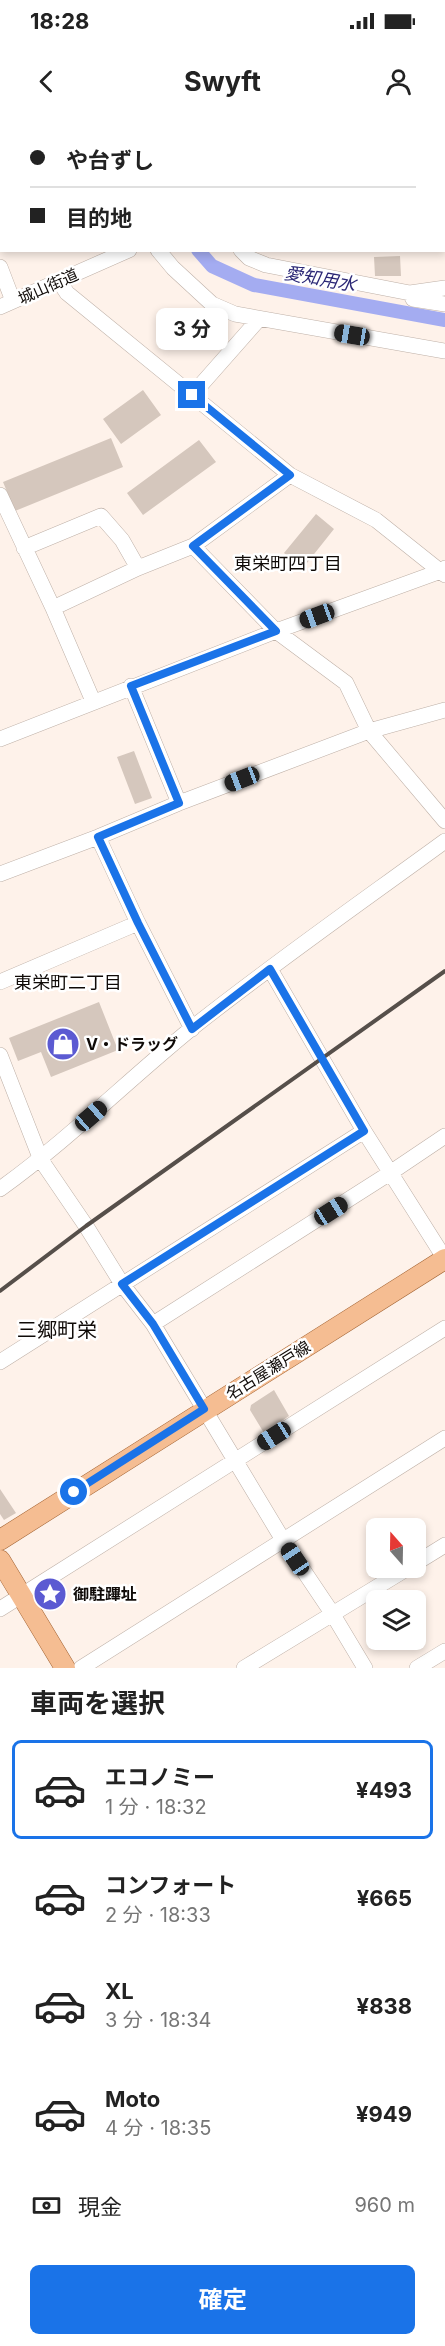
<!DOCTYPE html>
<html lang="ja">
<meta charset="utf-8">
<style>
:root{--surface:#fff;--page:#f2f2f2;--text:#222;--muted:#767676;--line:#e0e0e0;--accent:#1a73e8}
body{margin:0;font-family:Inter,"Noto Sans JP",sans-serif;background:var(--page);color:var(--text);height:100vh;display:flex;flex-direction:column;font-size:22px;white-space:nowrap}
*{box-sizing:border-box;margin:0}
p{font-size:20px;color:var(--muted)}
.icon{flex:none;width:33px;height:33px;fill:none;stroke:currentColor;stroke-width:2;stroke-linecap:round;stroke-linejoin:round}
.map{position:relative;height:1548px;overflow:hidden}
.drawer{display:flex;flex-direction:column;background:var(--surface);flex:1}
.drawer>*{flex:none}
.hud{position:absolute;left:0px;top:0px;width:446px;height:132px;box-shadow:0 3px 9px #0003;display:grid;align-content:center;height:132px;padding:0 30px;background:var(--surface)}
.needle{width:39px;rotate:340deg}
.tools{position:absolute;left:366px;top:1398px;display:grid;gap:12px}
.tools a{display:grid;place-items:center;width:60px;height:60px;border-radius:9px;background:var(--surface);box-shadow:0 3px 9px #0003;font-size:30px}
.end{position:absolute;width:27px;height:27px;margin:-14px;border:8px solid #1a73e8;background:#fff;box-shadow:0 0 0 3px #fff}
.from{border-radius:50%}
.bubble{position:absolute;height:42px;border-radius:9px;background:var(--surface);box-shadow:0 3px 9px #0003;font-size:20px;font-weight:700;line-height:42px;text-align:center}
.car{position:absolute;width:18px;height:36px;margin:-18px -9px;border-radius:8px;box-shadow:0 0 4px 2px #0007;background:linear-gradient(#222 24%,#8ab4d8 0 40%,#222 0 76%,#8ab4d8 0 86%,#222 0)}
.hud b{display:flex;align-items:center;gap:21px;height:57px;font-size:22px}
.hud b+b{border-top:2px solid var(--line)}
.hud i{width:15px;height:15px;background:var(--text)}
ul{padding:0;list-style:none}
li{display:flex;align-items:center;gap:18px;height:99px;margin:0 12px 9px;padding:0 18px;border:3px solid transparent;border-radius:9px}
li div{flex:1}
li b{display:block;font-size:22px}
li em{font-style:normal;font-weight:700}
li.on{border-color:var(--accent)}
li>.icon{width:54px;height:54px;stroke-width:1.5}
h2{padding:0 30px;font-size:27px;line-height:72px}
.pay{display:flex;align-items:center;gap:15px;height:66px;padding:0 30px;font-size:22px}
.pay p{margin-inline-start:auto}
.action{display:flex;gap:12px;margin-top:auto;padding:12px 30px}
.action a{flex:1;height:69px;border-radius:9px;background:var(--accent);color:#fff;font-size:24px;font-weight:700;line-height:69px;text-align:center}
.status{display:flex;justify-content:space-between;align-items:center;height:42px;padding:0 30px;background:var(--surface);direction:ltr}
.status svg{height:16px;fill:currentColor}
header{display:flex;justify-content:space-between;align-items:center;height:78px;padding:0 30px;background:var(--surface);font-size:27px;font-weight:700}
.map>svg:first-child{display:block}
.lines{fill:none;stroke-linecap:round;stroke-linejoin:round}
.canal{stroke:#a4acf1;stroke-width:14}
.building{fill:#d5c7bd}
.minor-casing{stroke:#beb0a7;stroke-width:16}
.major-casing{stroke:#a16232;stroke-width:21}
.minor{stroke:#fff;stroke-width:15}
.major{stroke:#f5bd92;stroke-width:20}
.rail{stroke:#564f4a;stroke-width:4}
.route{stroke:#1a73e8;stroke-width:8}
.labels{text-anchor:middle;stroke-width:5;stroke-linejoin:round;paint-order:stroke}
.street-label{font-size:16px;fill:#0f0a07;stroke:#fff}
.poi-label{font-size:16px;font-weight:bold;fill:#0f0a07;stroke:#fff;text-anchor:start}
.water-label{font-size:18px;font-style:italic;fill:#2c2876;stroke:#fff}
.neighbourhood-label{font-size:18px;fill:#0f0a07;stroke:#fff}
.quarter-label{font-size:20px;fill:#0f0a07;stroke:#fff}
</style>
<div class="status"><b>18:28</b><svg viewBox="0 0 49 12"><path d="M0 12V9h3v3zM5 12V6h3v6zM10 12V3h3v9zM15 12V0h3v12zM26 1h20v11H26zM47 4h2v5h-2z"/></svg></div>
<header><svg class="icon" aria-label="back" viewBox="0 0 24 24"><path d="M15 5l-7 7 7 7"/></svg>Swyft<svg class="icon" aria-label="person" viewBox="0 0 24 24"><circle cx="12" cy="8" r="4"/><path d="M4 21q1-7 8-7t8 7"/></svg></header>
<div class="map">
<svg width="445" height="1548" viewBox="0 0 445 1548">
<rect width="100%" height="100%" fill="#fef2ea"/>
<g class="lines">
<path class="canal" d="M 80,0 L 81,2
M 198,130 L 212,146 L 254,165 L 445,200"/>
</g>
<path class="building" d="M 400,136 L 401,156 L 375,156 L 374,137 Z
M 143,270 L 161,295 L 121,324 L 103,299 Z
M 111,318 L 123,347 L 15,391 L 3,362 Z
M 199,320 L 216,342 L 143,395 L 127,373 Z
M 316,394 L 334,409 L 303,448 L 284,433 Z
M 134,631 L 152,678 L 135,684 L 117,637 Z
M 99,882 L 118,930 L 51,957 L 41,932 L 18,941 L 9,918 Z
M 274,1270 L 289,1296 L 264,1313 L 250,1290 L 251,1285 Z
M 0,1369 L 16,1393 L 4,1400 L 0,1394 Z"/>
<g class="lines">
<g class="minor-casing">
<path id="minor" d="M 50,0 L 51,2
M 209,0 L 209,2
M 295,0 L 297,2
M 311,2 L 316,0
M 444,43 L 445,43
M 158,130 L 173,148 L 212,184 L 235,194 L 445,231
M 241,130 L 249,138 L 266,145 L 410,173 L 413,179 L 445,184
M 0,147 L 13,181
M 59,161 L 67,173 L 290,355 L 376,400 L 445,455
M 410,173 L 445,168
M 0,187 L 129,130
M 192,275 L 259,199
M 0,375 L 53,488 L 93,581
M 193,426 L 276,511 L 346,563 L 369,611 L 445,701
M 24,428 L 101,396 L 122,420 L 138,448
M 53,488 L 138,448 L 193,426 L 290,355
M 131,566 L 179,683
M 0,619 L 276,511 L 441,451 L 445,448
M 98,717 L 138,803 L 192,909
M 0,754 L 98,717 L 179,683 L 369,611 L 445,590
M 270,849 L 364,1011 L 445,1139
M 0,862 L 138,803
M 0,935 L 41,1040 L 86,1106 L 122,1164 L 153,1204 L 283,1420 L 332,1493 L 365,1548
M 0,1069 C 68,1020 127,961 192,908 C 274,843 360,783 445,721
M 153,1204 L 390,1053 L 445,1016
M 0,1242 L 364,1011
M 416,1443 L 445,1425
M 0,1489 L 445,1208
M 81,1548 L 445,1318
M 244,1548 L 408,1448
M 417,1548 L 445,1531"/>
</g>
<g class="major-casing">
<path id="major" d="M 0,1420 L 445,1139
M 0,1440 L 65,1548"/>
</g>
<use href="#minor" class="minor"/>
<use href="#major" class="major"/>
<path class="rail" d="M 0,1171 L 86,1106 L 445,851"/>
</g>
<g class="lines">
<path class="route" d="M 74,1372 L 204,1289 L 153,1204 L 122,1164 L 364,1011 L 270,849 L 192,909 L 138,803 L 98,717 L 179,683 L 131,566 L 276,511 L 193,426 L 290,355 L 192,275"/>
</g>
<defs>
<g id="shop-disc" transform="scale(1.725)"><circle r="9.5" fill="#5b5ad2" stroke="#fff"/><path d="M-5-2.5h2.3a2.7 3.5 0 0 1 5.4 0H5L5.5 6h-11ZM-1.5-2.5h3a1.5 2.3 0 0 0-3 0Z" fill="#fff"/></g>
<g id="sight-disc" transform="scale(1.725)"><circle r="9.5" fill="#5b5ad2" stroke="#fff"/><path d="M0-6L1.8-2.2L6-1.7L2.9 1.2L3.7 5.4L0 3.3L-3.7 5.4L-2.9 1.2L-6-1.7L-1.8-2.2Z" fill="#fff"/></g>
</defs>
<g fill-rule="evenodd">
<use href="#shop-disc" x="63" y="924"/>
<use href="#sight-disc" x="50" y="1474"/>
</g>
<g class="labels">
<g class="street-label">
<text transform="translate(48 166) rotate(-24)" y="6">城山街道</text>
<text transform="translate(268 1250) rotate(-32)" y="6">名古屋瀬戸線</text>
</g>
<g class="poi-label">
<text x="86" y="930">V・ドラッグ</text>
<text x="73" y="1480">御駐蹕址</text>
</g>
<g class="water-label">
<text transform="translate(320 159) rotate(10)" y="6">愛知用水</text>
</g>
<g class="neighbourhood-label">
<text x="288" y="450">東栄町四丁目</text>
<text x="68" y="869">東栄町二丁目</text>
</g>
<g class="quarter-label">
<text x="57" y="1217">三郷町栄</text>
</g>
</g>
</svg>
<div class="tools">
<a><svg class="needle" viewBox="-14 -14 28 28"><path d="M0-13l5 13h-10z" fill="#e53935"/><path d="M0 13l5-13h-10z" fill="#767676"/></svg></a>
<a><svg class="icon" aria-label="layers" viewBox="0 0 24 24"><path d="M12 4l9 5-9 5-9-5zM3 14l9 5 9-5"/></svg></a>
</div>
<i class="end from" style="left:74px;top:1372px"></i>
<i class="end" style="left:192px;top:275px"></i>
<div class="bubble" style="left:156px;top:188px;width:72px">3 分</div>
<i class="car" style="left:352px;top:215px;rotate:280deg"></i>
<i class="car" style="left:317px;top:496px;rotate:250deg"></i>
<i class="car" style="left:242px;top:659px;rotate:249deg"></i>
<i class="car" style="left:91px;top:996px;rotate:49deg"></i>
<i class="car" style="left:331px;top:1091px;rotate:58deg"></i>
<i class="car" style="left:274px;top:1316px;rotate:238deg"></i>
<i class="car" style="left:295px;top:1439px;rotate:326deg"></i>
<div class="hud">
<b><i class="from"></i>や台ずし</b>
<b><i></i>目的地</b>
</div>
</div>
<section class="drawer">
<h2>車両を選択</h2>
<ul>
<li class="on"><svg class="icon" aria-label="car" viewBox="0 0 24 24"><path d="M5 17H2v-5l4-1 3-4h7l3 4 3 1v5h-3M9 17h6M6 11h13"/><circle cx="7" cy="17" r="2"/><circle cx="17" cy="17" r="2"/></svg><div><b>エコノミー</b><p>1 分 · 18:32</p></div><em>¥493</em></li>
<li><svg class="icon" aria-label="car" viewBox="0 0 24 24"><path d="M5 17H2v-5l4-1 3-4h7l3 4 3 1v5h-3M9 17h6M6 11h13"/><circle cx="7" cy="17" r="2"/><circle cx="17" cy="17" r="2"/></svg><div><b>コンフォート</b><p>2 分 · 18:33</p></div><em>¥665</em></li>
<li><svg class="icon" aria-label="car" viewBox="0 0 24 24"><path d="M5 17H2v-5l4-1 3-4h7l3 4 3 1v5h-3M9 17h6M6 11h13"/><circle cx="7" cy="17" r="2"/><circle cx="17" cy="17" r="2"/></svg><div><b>XL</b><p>3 分 · 18:34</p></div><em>¥838</em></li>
<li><svg class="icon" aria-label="car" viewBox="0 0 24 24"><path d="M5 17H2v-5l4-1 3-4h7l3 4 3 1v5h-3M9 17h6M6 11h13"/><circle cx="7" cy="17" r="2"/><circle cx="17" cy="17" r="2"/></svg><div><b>Moto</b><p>4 分 · 18:35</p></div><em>¥949</em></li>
</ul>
<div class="pay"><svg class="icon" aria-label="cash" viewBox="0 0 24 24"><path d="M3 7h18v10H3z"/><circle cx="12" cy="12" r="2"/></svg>現金<p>960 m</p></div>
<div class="action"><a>確定</a></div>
</section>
